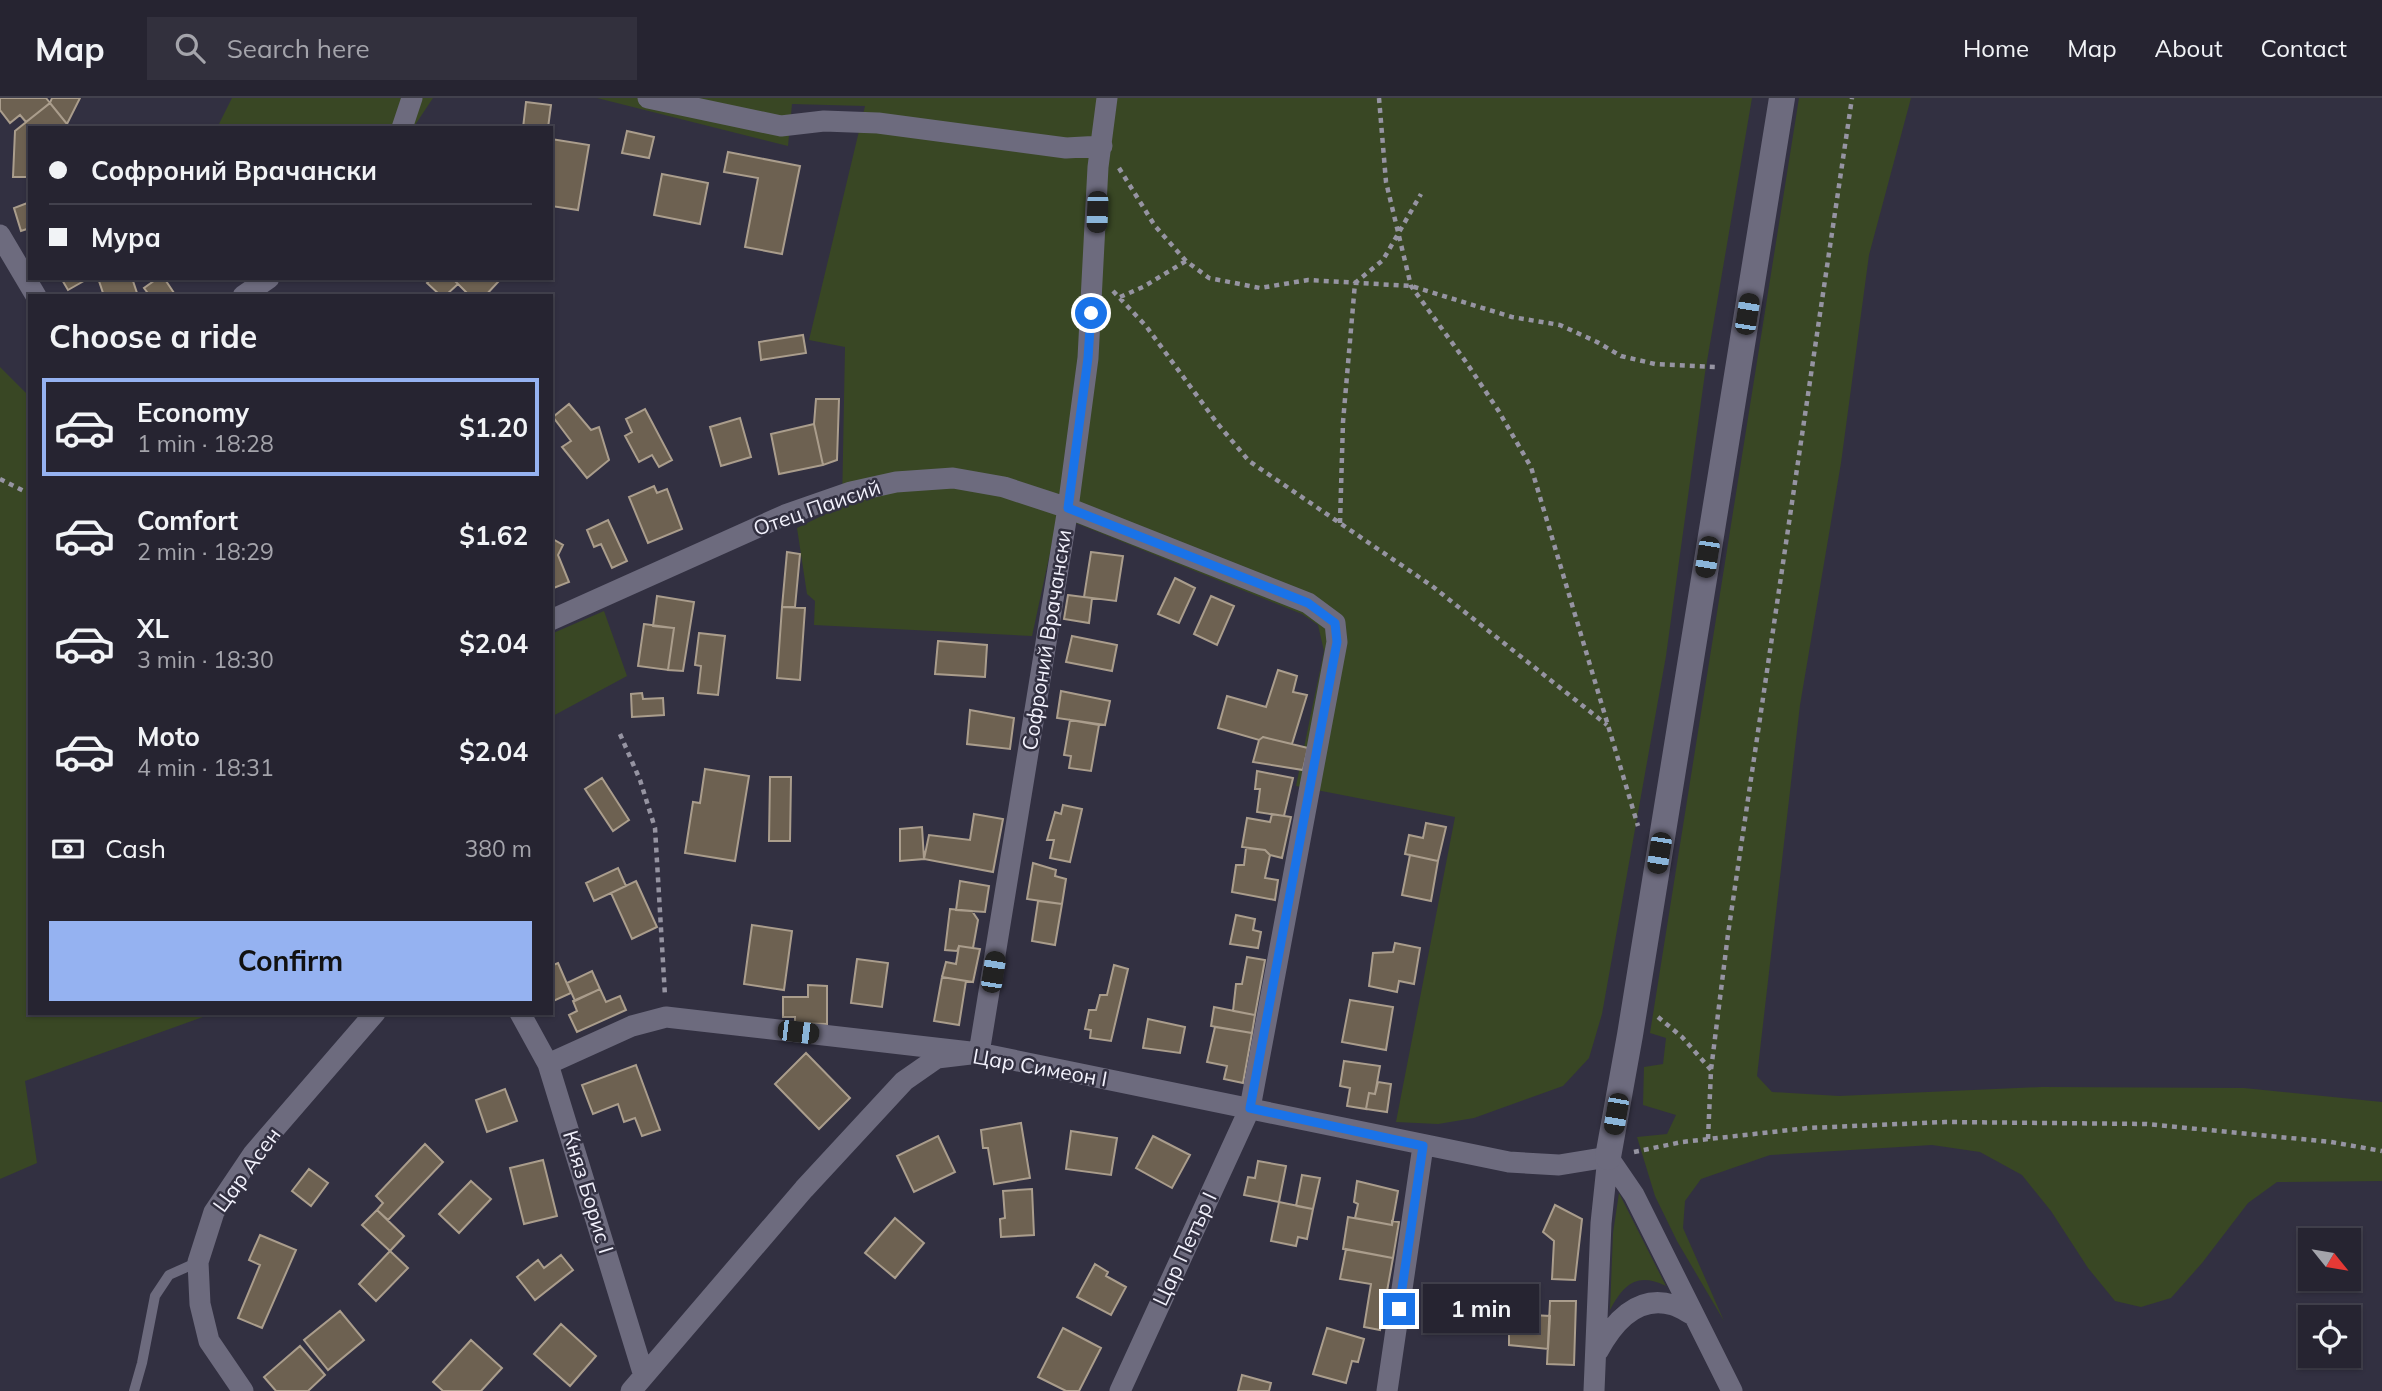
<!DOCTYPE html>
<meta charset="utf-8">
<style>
:root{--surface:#262431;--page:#32303d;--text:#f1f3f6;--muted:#a4a4ab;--line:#42414d;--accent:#95b2f1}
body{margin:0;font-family:Mulish,sans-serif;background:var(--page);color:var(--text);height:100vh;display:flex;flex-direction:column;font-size:26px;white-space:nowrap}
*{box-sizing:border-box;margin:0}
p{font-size:23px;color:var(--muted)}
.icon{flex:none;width:38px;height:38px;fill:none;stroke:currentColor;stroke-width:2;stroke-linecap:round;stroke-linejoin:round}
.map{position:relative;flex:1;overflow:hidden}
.sheet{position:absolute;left:28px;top:196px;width:525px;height:721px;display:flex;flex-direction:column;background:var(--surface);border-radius:0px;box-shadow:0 2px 5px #0004,0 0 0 2px var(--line)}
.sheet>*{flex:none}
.guide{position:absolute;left:28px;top:28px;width:525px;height:154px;border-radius:0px;box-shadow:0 2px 5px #0004,0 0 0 2px var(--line);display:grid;align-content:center;height:154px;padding:0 21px;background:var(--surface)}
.needle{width:46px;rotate:120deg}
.buttons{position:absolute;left:2298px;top:1130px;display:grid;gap:14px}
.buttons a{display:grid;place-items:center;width:63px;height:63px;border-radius:0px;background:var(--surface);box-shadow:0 2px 5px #0004,0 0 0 2px var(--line);font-size:35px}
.end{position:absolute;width:32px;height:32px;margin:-16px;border:9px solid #1a73e8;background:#fff;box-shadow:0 0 0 4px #fff}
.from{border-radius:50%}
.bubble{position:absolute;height:49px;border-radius:0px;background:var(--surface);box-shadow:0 2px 5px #0004,0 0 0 2px var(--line);font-size:23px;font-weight:700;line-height:49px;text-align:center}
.car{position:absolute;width:21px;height:42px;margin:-21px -10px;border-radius:9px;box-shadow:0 0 5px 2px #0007;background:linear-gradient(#222 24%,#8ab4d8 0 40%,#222 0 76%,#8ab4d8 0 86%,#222 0)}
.guide b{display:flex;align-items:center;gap:24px;height:66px;font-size:26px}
.guide b+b{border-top:2px solid var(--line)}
.guide i{width:18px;height:18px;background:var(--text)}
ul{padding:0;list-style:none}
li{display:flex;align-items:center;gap:21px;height:98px;margin:0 14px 10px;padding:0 7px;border:4px solid transparent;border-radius:0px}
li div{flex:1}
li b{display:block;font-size:26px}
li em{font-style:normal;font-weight:700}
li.on{border-color:var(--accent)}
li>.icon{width:63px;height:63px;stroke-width:1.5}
h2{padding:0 21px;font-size:32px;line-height:84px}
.pay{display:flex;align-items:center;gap:18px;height:77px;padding:0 21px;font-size:26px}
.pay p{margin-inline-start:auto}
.button{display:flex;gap:14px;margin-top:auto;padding:14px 21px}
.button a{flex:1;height:80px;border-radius:0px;background:var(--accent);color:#111;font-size:28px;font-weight:700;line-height:80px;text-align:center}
header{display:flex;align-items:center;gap:42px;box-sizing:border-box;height:98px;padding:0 35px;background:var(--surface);border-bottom:2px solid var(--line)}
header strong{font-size:33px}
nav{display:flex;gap:38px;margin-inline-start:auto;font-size:24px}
.search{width:490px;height:63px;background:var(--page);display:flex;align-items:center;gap:18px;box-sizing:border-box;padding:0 24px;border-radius:0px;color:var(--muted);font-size:26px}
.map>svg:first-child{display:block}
.green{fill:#394724}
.building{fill:#6d6151;stroke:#aa9d8c;stroke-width:2}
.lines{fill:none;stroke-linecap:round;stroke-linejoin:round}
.path{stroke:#9694a2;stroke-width:4.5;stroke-dasharray:5 5;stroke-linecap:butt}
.service{stroke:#6d6b7e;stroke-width:10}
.minor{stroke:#6d6b7e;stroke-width:21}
.tertiary{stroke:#6d6b7e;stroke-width:26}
.route{stroke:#1a73e8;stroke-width:9}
.labels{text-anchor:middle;stroke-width:5;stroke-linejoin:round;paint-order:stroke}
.street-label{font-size:21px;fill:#f2f1fc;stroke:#323041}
</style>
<header>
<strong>Map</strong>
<div class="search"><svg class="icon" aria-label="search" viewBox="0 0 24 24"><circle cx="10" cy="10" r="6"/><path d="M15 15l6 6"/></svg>Search here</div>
<nav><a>Home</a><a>Map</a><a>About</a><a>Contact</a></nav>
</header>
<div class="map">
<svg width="2382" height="1293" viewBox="0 0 2382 1293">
<rect width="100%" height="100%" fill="#323041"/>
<path class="green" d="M 232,0 L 433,0 L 413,30 L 217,30 Z
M 597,0 L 1752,0 L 1705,275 L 1666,558 L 1602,916 L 1589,960 L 1563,988 L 1474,1020 L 1438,1026 L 1396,1024 L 1455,719 L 1296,688 L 1324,553 L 1318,527 L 1302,516 L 1058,418 L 1032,538 L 814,527 L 815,503 L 807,496 L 797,430 L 842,408 L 845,249 L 809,242 L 865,8 L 792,6 L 788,48 Z
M 1799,0 L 1911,0 L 1869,157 L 1841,365 L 1800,607 L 1757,978 L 1772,994 L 1839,998 L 2042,989 L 2244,990 L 2382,1004 L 2382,1083 L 2277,1084 L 2248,1105 L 2202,1165 L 2171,1200 L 2141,1209 L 2115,1203 L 2088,1170 L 2051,1113 L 2022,1077 L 1980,1054 L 1932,1047 L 1770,1057 L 1701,1081 L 1685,1103 L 1683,1130 L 1724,1223 L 1677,1143 L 1655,1098 L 1637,1039 L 1667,1036 L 1676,1017 L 1643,1007 L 1644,969 L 1663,966 L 1666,940 L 1650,935 Z
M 0,269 L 30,299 L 30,915 L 214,915 L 25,983 L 37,1065 L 0,1081 Z
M 604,513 L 627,578 L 551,619 L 551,536 Z
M 1619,1095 L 1666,1188 C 1637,1174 1624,1186 1610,1212 L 1613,1135 Z"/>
<path class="building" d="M 0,0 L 46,0 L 50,5 L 26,24 L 20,17 L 10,25 L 0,12 Z
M 52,0 L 80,0 L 67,26 L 50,5 Z
M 526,4 L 551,7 L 548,30 L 523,30 Z
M 50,5 L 67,26 L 62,30 L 30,30 L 30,79 L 13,79 L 15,33 Z
M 627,33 L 654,39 L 649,60 L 622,55 Z
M 551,41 L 589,47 L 578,112 L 551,108 Z
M 728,54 L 800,68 L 782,156 L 745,149 L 758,80 L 724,74 Z
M 662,76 L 708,85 L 700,126 L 654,117 Z
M 30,104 L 30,130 L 21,133 L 14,110 Z
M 61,180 L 89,180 L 68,192 Z
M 98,180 L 132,180 L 138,198 L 104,198 Z
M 158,180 L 164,180 L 176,198 L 150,198 L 144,190 Z
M 432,180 L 452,180 L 458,186 L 445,198 L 441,198 L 427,185 Z
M 452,180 L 494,180 L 498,184 L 485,198 L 470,198 Z
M 803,237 L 806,255 L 761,262 L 759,244 Z
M 816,301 L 839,301 L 837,362 L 823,367 L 814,326 Z
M 569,306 L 591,332 L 599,329 L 609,362 L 587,380 L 562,349 L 571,343 L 553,319 Z
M 645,311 L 672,362 L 659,369 L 652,357 L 639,364 L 625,338 L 632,334 L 626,321 Z
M 740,320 L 751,359 L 721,368 L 710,329 Z
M 814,326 L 823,367 L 779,376 L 771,336 Z
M 654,388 L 657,395 L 667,391 L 682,431 L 648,445 L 629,399 Z
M 608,422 L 627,463 L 612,470 L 601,446 L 594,449 L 587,432 Z
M 551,440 L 563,447 L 558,457 L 569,484 L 551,491 Z
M 787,454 L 800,456 L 795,509 L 782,509 Z
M 1091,454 L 1123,458 L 1116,503 L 1084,499 Z
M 1175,480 L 1195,490 L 1179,525 L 1158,516 Z
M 1068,497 L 1092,500 L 1089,525 L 1064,521 Z
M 657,498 L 694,504 L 683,573 L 668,572 L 674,530 L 653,528 Z
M 1211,498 L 1234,508 L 1217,547 L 1194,536 Z
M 782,509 L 805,510 L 800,582 L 777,580 Z
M 644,526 L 674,530 L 668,572 L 638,568 Z
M 699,535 L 725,538 L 718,597 L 698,595 L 701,568 L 695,567 Z
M 1072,538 L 1117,547 L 1112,573 L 1066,564 Z
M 938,543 L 987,547 L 985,579 L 935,576 Z
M 1278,572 L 1297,578 L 1293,594 L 1307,597 L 1292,646 L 1263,639 L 1259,642 L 1218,630 L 1227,598 L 1266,609 Z
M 1061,593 L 1110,603 L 1105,627 L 1057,620 Z
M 642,595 L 643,601 L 663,600 L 664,617 L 632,619 L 631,596 Z
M 970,612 L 1014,620 L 1010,651 L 967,646 Z
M 1070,622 L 1099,627 L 1091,673 L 1069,670 L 1071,658 L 1064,657 Z
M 1263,639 L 1308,650 L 1303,672 L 1253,664 L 1259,642 Z
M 705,671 L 749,678 L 735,763 L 685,755 L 693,704 L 700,705 Z
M 1257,673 L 1293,680 L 1284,718 L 1257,714 L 1260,691 L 1255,691 Z
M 770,679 L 791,679 L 790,743 L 769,743 Z
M 602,680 L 629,722 L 613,733 L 585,691 Z
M 1063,707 L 1082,711 L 1070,764 L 1050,760 L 1054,742 L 1047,742 L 1055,714 L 1061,716 Z
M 974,716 L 1003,721 L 993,774 L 924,761 L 929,737 L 970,742 Z
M 1272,716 L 1291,719 L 1282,760 L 1270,757 L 1265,752 L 1242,749 L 1247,720 L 1270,724 Z
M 1426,725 L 1446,729 L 1438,763 L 1405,756 L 1409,737 L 1423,740 Z
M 922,729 L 924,761 L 900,763 L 900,731 Z
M 1246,750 L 1265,752 L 1270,757 L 1265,780 L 1278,782 L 1275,802 L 1232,794 L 1236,767 L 1244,767 Z
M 1410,757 L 1438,763 L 1431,803 L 1402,797 Z
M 1033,765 L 1056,772 L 1055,778 L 1066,781 L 1062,806 L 1027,801 Z
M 618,770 L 626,788 L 594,803 L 586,785 Z
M 636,783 L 657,829 L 632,841 L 611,795 Z
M 960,783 L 989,788 L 985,814 L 956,812 Z
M 1038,803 L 1062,806 L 1055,847 L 1032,843 Z
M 950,811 L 972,813 L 978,822 L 973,850 L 959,848 L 957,853 L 945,852 Z
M 1236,817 L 1255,821 L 1253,832 L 1261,834 L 1258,850 L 1230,846 Z
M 752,827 L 792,833 L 784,892 L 744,886 Z
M 1395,845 L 1420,850 L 1414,886 L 1399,883 L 1397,894 L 1369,888 L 1373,855 L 1393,854 Z
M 959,848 L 980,851 L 973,884 L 942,879 L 946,864 L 956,866 Z
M 1247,859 L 1265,862 L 1255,917 L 1233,913 L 1236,886 L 1242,886 Z
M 857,861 L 888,865 L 882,909 L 851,905 Z
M 558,865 L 571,895 L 551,904 L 551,868 Z
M 1114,867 L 1128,871 L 1111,943 L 1090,940 L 1091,932 L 1085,931 L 1089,912 L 1096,912 L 1100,897 L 1107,897 Z
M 592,873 L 600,891 L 575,903 L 567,885 Z
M 942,879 L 966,883 L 959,927 L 934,923 Z
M 808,887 L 827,888 L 827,926 L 795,925 L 795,919 L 783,919 L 783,899 L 808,899 Z
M 600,891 L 606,904 L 620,898 L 626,912 L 577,934 L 569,917 L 577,913 L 573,903 Z
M 1350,902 L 1393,909 L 1386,952 L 1342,944 Z
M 1214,909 L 1255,917 L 1252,935 L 1211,928 Z
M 1148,921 L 1185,929 L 1180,955 L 1143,950 Z
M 1215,929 L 1252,935 L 1243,985 L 1224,981 L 1227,968 L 1207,964 Z
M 806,955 L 850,1000 L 819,1031 L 775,986 Z
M 1344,963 L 1380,968 L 1375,996 L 1369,995 L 1366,1011 L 1347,1008 L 1350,990 L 1340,988 Z
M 636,967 L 660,1032 L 642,1038 L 635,1020 L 624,1024 L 618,1006 L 593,1016 L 582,987 Z
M 1378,984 L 1391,986 L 1387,1014 L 1366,1011 L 1369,995 L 1375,996 Z
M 505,991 L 517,1023 L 487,1034 L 476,1002 Z
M 1021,1025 L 1030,1080 L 994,1086 L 988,1050 L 983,1050 L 981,1032 Z
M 1071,1033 L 1117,1040 L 1111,1077 L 1066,1071 Z
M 938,1038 L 955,1074 L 914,1094 L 897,1058 Z
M 1153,1038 L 1190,1057 L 1172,1090 L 1136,1070 Z
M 425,1046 L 443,1064 L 388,1122 L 377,1112 L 383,1105 L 376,1098 Z
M 543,1062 L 557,1118 L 524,1126 L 510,1070 Z
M 1258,1063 L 1286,1068 L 1279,1104 L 1244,1097 L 1248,1079 L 1255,1080 Z
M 309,1071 L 328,1085 L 311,1108 L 292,1093 Z
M 1302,1077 L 1320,1080 L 1313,1111 L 1296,1108 Z
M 471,1083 L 491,1101 L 459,1135 L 439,1116 Z
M 1357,1083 L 1398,1093 L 1392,1127 L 1355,1120 L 1358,1106 L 1354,1104 Z
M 1032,1091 L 1034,1137 L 1001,1139 L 1000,1121 L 1005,1120 L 1003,1093 Z
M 1279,1104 L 1313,1111 L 1307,1141 L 1298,1139 L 1296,1148 L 1271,1143 Z
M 1555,1107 L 1582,1121 L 1575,1182 L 1552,1181 L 1554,1143 L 1543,1134 Z
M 377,1112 L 404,1138 L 390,1153 L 362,1127 Z
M 1348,1119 L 1392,1127 L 1392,1123 L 1399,1124 L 1393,1160 L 1343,1151 Z
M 895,1120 L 924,1145 L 895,1180 L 865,1155 Z
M 260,1137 L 296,1152 L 262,1230 L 238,1220 L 260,1167 L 249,1162 Z
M 1346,1151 L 1393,1160 L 1380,1232 L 1364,1229 L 1371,1186 L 1340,1181 Z
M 390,1153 L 408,1170 L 376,1203 L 359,1186 Z
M 561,1157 L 573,1172 L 535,1202 L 517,1179 L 538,1162 L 544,1170 Z
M 1095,1166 L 1108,1174 L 1106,1178 L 1126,1189 L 1111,1217 L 1077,1199 Z
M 1550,1203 L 1576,1203 L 1574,1267 L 1547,1266 Z
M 340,1213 L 364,1242 L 328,1272 L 304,1242 Z
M 1532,1217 L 1550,1218 L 1548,1251 L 1509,1247 L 1509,1224 L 1530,1225 Z
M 561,1226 L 596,1258 L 570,1288 L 534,1256 Z
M 1063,1230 L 1101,1250 L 1079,1293 L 1066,1293 L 1038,1279 Z
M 1327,1230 L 1364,1241 L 1358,1264 L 1352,1263 L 1346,1285 L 1313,1276 Z
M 471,1242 L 502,1270 L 481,1293 L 443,1293 L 433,1284 Z
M 300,1248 L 325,1277 L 308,1293 L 276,1293 L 264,1279 Z
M 1242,1277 L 1271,1285 L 1269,1293 L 1238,1293 Z"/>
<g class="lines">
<path class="path" d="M 1379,0 L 1386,84 L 1411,188 L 1466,264 L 1498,312 L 1531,369 L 1638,728
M 1119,70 L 1155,128 L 1186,163 L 1209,180 L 1260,190 L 1308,182 L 1411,188 L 1512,219 L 1560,227 L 1597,244 L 1621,258 L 1655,266 L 1716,269
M 1113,193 L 1146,228 L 1217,325 L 1249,363 L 1432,488 L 1607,627
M 1120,199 L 1143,189 L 1186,163
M 0,381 L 30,396
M 1340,425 L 1343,324 L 1355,185 L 1383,162 L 1421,96
M 620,636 L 640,682 L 655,730 L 665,898
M 1658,919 L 1682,939 L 1711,972
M 1708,1041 L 1711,972 L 1728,836 L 1852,0
M 1634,1054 L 1682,1044 L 1808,1030 L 1945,1024 L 2147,1026 L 2331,1044 L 2382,1053"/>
<path class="service" d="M 134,1293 L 142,1265 L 155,1198 L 169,1177 L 198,1164"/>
<path class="minor" d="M 648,0 L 781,28 L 824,23 L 878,25 L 1066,50 L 1102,48
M 402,30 L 412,0
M 0,137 L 36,198
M 243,198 L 269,180
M 551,522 L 785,417 L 851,394 L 896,384 L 953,380 L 1004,389 L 1068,410 L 1308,505 L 1335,525 L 1337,544 L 1250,1010 L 1120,1293
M 520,915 L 548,966 L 644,1278
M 548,966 L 632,928 L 666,919 L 979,955 L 1068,410 L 1088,260 L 1098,69 L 1107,0
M 1608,1059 L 1634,1097 L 1732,1293
M 1598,1253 C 1613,1225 1637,1196 1673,1207 C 1680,1209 1687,1214 1693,1217
M 243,1293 L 209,1243 L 200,1206 L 198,1164 L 214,1114 L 253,1056 L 375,915
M 631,1293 L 804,1091 L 904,983 L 937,960 L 979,955 L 1509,1064 L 1559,1067 L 1608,1059
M 1387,1293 L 1423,1048
M 1594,1293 L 1601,1125 L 1608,1059"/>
<path class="tertiary" d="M 1608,1059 L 1630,937 L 1782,0"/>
</g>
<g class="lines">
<path class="route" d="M 1091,215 L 1088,260 L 1068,410 L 1308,505 L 1335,525 L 1337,544 L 1250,1010 L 1423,1048 L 1399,1211"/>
</g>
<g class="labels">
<g class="street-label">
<text transform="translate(817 410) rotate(-19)" y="7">Отец Паисий</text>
<text transform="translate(1047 542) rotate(-81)" y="7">Софроний Врачански</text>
<text transform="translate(1040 970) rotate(10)" y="7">Цар Симеон I</text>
<text transform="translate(247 1072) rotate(-54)" y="7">Цар Асен</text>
<text transform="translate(588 1094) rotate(73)" y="7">Княз Борис I</text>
<text transform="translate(1185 1151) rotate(-65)" y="7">Цар Петър I</text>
</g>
</g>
</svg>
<div class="buttons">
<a><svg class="needle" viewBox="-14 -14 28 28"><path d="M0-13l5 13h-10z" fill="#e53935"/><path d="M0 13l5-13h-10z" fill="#a4a4ab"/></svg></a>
<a><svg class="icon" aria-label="locate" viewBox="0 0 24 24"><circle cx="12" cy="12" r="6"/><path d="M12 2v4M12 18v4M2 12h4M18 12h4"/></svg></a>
</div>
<i class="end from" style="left:1091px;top:215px"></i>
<i class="end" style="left:1399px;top:1211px"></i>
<div class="bubble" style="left:1423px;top:1186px;width:116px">1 min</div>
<i class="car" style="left:1097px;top:114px;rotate:182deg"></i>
<i class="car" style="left:1747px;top:216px;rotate:9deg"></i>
<i class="car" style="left:1707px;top:459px;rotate:189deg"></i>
<i class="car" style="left:1659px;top:755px;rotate:189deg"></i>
<i class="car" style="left:993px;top:874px;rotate:9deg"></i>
<i class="car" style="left:798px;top:934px;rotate:97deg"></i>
<i class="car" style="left:1616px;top:1016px;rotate:190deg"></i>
<div class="guide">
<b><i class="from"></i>Софроний Врачански</b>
<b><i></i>Мура</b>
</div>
<section class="sheet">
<h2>Choose a ride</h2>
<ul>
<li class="on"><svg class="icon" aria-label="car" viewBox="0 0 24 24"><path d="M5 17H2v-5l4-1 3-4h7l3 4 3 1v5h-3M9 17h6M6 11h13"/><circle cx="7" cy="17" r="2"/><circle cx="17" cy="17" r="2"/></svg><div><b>Economy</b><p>1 min · 18:28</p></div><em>$1.20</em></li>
<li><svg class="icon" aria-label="car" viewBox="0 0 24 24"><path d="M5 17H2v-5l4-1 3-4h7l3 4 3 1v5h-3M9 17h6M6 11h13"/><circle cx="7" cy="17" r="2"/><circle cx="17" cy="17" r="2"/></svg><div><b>Comfort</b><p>2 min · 18:29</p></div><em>$1.62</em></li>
<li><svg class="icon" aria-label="car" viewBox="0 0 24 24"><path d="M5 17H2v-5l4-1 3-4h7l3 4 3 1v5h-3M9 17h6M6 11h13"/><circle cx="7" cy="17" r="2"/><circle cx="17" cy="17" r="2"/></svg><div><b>XL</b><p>3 min · 18:30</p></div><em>$2.04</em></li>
<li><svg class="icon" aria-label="car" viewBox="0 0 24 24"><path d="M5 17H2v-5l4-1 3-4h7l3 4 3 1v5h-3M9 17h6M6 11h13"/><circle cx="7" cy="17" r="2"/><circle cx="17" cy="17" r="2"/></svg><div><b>Moto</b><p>4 min · 18:31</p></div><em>$2.04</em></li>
</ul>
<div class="pay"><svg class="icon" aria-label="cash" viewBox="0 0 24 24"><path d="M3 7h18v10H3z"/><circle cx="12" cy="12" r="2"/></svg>Cash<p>380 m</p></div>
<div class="button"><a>Confirm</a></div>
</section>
</div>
